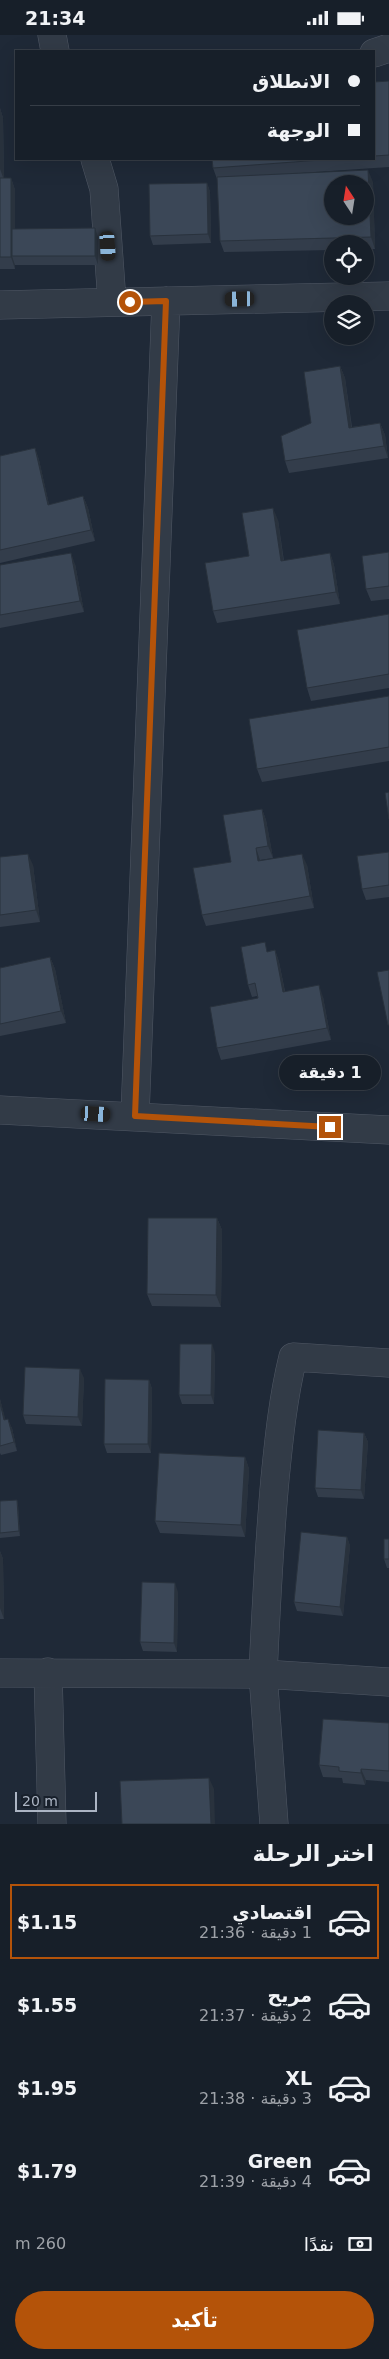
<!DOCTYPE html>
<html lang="ar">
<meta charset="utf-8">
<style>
:root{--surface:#171f29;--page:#202731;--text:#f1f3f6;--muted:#9ea2a8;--line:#363d46;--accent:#b45309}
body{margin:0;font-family:"DejaVu Sans","Noto Naskh Arabic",sans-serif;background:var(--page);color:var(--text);direction:rtl;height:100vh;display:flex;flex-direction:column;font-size:19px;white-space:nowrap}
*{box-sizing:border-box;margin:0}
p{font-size:16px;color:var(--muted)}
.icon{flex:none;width:28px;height:28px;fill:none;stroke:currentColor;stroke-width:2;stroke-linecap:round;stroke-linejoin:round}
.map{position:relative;height:1789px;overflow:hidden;direction:ltr}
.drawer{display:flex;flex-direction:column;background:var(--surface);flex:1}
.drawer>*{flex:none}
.banner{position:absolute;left:15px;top:15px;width:360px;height:110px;border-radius:0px;box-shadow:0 5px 20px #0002,0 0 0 1px var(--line);direction:rtl;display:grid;align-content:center;height:110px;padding:0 15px;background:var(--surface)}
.needle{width:32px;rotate:348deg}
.controls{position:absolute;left:324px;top:140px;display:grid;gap:10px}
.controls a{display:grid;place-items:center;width:50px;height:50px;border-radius:50%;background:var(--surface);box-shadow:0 5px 20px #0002,0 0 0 1px var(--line);font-size:25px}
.scale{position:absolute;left:15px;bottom:12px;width:82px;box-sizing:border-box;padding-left:5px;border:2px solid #acb5c4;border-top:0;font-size:14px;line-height:18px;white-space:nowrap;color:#acb5c4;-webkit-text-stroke:4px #18202b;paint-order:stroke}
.end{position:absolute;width:22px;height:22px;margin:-11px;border:6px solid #b45309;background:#fff;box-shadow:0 0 0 2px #fff}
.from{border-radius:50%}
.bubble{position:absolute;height:35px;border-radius:18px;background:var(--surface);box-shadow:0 5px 20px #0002,0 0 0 1px var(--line);font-size:16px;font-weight:700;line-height:35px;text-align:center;direction:rtl}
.car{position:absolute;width:15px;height:30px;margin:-15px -8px;border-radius:6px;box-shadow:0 0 4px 1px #0007;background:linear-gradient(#222 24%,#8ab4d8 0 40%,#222 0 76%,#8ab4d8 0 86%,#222 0)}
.banner b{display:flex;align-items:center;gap:18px;height:48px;font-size:19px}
.banner b+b{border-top:1px solid var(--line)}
.banner i{width:12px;height:12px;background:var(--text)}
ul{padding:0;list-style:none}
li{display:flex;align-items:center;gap:15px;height:75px;margin:0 10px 8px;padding:0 5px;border:2px solid transparent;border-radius:0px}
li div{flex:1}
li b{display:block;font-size:19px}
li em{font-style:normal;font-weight:700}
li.current{border-color:var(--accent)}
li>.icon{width:45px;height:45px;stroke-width:1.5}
h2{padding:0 15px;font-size:22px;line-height:60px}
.pay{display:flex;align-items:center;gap:12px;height:55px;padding:0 15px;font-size:19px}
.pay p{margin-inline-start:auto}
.button{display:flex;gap:10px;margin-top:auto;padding:10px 15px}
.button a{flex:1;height:58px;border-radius:30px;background:var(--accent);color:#fff;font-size:20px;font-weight:700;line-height:58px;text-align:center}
.status{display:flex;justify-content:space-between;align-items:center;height:35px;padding:0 25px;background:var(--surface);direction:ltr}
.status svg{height:14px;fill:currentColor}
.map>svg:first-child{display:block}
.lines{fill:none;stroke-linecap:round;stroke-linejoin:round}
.minor-casing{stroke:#505865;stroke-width:29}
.minor{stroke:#323b47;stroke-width:28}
.wall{fill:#333d4b}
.shaded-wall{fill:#29323d}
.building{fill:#3b4757;stroke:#29323d;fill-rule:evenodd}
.route{stroke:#b45309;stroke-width:6}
</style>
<div class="status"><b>21:34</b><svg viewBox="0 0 49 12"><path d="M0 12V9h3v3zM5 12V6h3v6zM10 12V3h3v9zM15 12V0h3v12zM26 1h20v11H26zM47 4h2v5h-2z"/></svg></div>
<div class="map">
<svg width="389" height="1789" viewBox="0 0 389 1789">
<rect width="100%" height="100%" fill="#1f2937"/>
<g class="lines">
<g class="minor-casing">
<path id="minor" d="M 52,0 L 55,16
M 374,18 L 389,13
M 95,124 L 104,154 L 112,267
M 0,270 L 389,261
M 0,1075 L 389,1095
M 135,1081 L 166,266
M 48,1637 L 52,1789
M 0,1638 L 263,1639 C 266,1574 269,1509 275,1444 C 279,1403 283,1363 293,1322 L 389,1328
M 274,1789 L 263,1639 L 389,1647"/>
</g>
<use href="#minor" class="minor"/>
</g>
<path class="wall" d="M 389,46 L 389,132 L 301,138 L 373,147 L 375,214 L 365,214 L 365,209 L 332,209 L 332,215 L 224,217 L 220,206 L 218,144 L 217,144 L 213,133 L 212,124 L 374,124 L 374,47 Z
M 0,73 L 3,83 L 4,143 L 11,143 L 15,155 L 15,194 L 98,202 L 98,230 L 15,230 L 15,234 L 0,234 Z
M 207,148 L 210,157 L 211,208 L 153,210 L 150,201 Z
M 340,331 L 345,343 L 352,392 L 380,388 L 385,400 L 388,423 L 289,438 L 285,426 L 311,388 Z
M 35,413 L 39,425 L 49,470 L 83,461 L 88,473 L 95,506 L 0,528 L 0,421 Z
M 278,485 L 284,526 L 330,518 L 334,530 L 340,569 L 217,588 L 213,576 L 249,521 Z
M 389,517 L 389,564 L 371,566 L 366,554 Z
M 75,529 L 84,577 L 0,593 L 0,530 Z
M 389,579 L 389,653 L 311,666 L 307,653 Z
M 389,661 L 389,726 L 262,747 L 257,734 Z
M 262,774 L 266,785 L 273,823 L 260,825 L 260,826 L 307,830 L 314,873 L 206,891 L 202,880 L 231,827 Z
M 389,817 L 389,862 L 366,865 L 362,854 Z
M 0,822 L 33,830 L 40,887 L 0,892 Z
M 275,915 L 279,927 L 285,956 L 323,962 L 331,1005 L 221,1025 L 217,1013 L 258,963 L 257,961 L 252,962 L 248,950 L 269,916 Z
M 50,922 L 55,934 L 66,988 L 0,1001 L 0,933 Z
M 217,1183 L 222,1195 L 221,1272 L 152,1271 L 147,1259 Z
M 215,1318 L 214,1369 L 182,1369 L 179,1360 Z
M 84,1343 L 82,1391 L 26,1389 L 23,1380 Z
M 149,1345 L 152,1354 L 151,1418 L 107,1418 L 104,1409 Z
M 0,1364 L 5,1385 L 12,1393 L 17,1416 L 1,1420 L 0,1418 Z
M 364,1398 L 368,1407 L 364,1464 L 318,1462 L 315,1453 Z
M 245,1422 L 249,1434 L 245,1502 L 160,1498 L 155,1486 Z
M 17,1465 L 18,1470 L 20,1501 L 0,1503 L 0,1466 Z
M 347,1502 L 350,1511 L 343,1581 L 297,1576 L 294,1567 Z
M 389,1504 L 389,1533 L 387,1533 L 384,1524 Z
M 0,1516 L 3,1524 L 4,1584 L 0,1584 Z
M 178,1557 L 177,1617 L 143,1616 L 140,1607 Z
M 389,1688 L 389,1747 L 366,1745 L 365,1750 L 343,1748 L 342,1743 L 323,1742 L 319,1730 Z"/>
<path class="shaded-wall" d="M 0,73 L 3,83 L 4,145 L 0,134 Z
M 368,135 L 373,147 L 375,214 L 371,202 Z
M 11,143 L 15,155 L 15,221 L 12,221 L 15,230 L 15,234 L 11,222 Z
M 207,148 L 210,157 L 211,208 L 208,199 Z
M 95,193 L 98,202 L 98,230 L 95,221 Z
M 340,331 L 345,343 L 353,405 L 349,393 Z
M 380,388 L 385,400 L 388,423 L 384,411 Z
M 35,413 L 39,425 L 52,482 L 48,470 Z
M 83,461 L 88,473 L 95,506 L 91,495 Z
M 273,473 L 278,485 L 285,538 L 281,526 Z
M 71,518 L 75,529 L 84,577 L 80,566 Z
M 330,518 L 334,530 L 340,569 L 336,557 Z
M 262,774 L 266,785 L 273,823 L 268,811 Z
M 256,813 L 260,825 L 262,838 L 258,826 Z
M 28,819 L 33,830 L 40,887 L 36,875 Z
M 302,819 L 307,830 L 314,873 L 310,861 Z
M 275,915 L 279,927 L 287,968 L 283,957 Z
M 50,922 L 55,934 L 66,988 L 61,976 Z
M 319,950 L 323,962 L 331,1005 L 327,993 Z
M 217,1183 L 222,1195 L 221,1272 L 216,1260 Z
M 212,1309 L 215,1318 L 214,1369 L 211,1360 Z
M 80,1334 L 84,1343 L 82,1391 L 78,1382 Z
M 149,1345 L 152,1354 L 151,1418 L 148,1409 Z
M 0,1364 L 8,1394 L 4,1385 L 0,1368 Z
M 8,1384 L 12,1393 L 17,1416 L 14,1407 Z
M 364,1398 L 368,1407 L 364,1464 L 361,1455 Z
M 245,1422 L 249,1434 L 245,1502 L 241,1490 Z
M 17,1465 L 18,1470 L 20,1501 L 19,1496 Z
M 347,1502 L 350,1511 L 343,1581 L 340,1572 Z
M 0,1516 L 3,1524 L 4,1584 L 0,1573 Z
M 175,1548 L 178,1557 L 177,1617 L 174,1608 Z
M 361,1734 L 366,1745 L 365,1750 L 361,1738 Z
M 209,1743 L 214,1754 L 215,1789 L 211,1789 Z"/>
<path class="building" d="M 389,46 L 389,120 L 374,121 L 374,47 Z
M 212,124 L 334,124 L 213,133 Z
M 368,135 L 371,202 L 220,206 L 217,142 ZM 332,149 L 365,149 L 365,181 L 332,181 Z
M 0,143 L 11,143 L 11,222 L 0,222 Z
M 207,148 L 208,199 L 150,201 L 149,149 Z
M 95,193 L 95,221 L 12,221 L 12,194 Z
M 340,331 L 349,393 L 380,388 L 384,411 L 285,426 L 281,401 L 311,388 L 304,337 Z
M 35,413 L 48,470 L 83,461 L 91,495 L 0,515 L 0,421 Z
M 273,473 L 281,526 L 330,518 L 336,557 L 213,576 L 205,528 L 249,521 L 242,478 Z
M 389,517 L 389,551 L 366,554 L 362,521 Z
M 71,518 L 80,566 L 0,580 L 0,530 Z
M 389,579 L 389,639 L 307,653 L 297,595 Z
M 389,661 L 389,712 L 257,734 L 249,684 Z
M 389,757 L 389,784 L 385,758 Z
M 262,774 L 268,811 L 256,813 L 258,826 L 302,819 L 310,861 L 202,880 L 193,833 L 231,827 L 223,780 Z
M 389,817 L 389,850 L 362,854 L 357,821 Z
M 28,819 L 36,875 L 0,880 L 0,822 Z
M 265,907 L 267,917 L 275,915 L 283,957 L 319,950 L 327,993 L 217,1013 L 210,972 L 258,963 L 255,948 L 248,950 L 241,912 Z
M 50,922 L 61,976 L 0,989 L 0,933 Z
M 389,935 L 389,990 L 388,990 L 377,937 Z
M 148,1183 L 217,1183 L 216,1260 L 147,1259 Z
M 180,1309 L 212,1309 L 211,1360 L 179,1360 Z
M 25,1332 L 80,1334 L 78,1382 L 23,1380 Z
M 105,1344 L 149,1345 L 148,1409 L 104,1409 Z
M 0,1368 L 4,1385 L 8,1384 L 14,1407 L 0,1411 Z
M 318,1395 L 364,1398 L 361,1455 L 315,1453 Z
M 159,1418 L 245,1422 L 241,1490 L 155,1486 Z
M 17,1465 L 19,1496 L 0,1498 L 0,1466 Z
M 301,1497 L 347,1502 L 340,1572 L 294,1567 Z
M 384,1504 L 389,1504 L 389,1524 L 384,1524 Z
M 142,1547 L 175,1548 L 174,1608 L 140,1607 Z
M 323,1684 L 389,1688 L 389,1736 L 361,1734 L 361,1738 L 339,1736 L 339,1732 L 319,1730 Z
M 209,1743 L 211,1789 L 122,1789 L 120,1746 Z"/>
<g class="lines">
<path class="route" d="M 130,267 L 166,266 L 135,1081 L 330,1092"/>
</g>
</svg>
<div class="controls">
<a><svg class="needle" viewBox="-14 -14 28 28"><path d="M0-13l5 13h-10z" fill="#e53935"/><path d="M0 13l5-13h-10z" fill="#9ea2a8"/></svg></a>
<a><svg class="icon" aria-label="locate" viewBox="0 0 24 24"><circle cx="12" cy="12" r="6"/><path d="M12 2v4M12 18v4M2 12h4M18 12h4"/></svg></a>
<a><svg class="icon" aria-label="layers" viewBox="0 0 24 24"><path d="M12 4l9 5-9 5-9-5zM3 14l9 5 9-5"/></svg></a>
</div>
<div class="scale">20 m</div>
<i class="end from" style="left:130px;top:267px"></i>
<i class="end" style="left:330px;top:1092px"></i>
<div class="bubble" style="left:279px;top:1020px;width:102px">1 دقيقة</div>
<i class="car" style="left:108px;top:211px;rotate:176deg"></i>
<i class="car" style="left:240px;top:264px;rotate:269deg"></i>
<i class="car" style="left:96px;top:1079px;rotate:93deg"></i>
<div class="banner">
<b><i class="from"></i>الانطلاق</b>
<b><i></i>الوجهة</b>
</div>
</div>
<section class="drawer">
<h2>اختر الرحلة</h2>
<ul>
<li class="current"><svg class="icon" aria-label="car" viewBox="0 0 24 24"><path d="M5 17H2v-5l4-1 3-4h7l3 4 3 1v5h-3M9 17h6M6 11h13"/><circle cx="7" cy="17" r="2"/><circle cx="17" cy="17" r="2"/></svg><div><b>اقتصادي</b><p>1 دقيقة · 21:36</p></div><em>$1.15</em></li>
<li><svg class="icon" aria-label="car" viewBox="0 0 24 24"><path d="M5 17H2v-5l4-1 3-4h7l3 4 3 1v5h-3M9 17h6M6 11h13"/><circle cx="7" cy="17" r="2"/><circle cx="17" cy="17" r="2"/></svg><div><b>مريح</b><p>2 دقيقة · 21:37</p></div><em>$1.55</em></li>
<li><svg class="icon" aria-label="car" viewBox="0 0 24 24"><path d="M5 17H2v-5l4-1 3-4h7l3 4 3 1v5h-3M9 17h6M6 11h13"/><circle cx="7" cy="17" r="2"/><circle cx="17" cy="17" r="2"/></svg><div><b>XL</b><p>3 دقيقة · 21:38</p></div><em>$1.95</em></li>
<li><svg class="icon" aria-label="car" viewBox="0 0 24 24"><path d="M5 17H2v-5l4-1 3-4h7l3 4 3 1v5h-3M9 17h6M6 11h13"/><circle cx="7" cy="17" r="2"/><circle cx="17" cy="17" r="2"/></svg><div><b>Green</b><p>4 دقيقة · 21:39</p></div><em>$1.79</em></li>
</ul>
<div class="pay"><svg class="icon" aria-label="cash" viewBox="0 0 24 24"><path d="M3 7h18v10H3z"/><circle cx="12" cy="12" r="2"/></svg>نقدًا<p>260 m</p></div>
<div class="button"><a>تأكيد</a></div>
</section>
